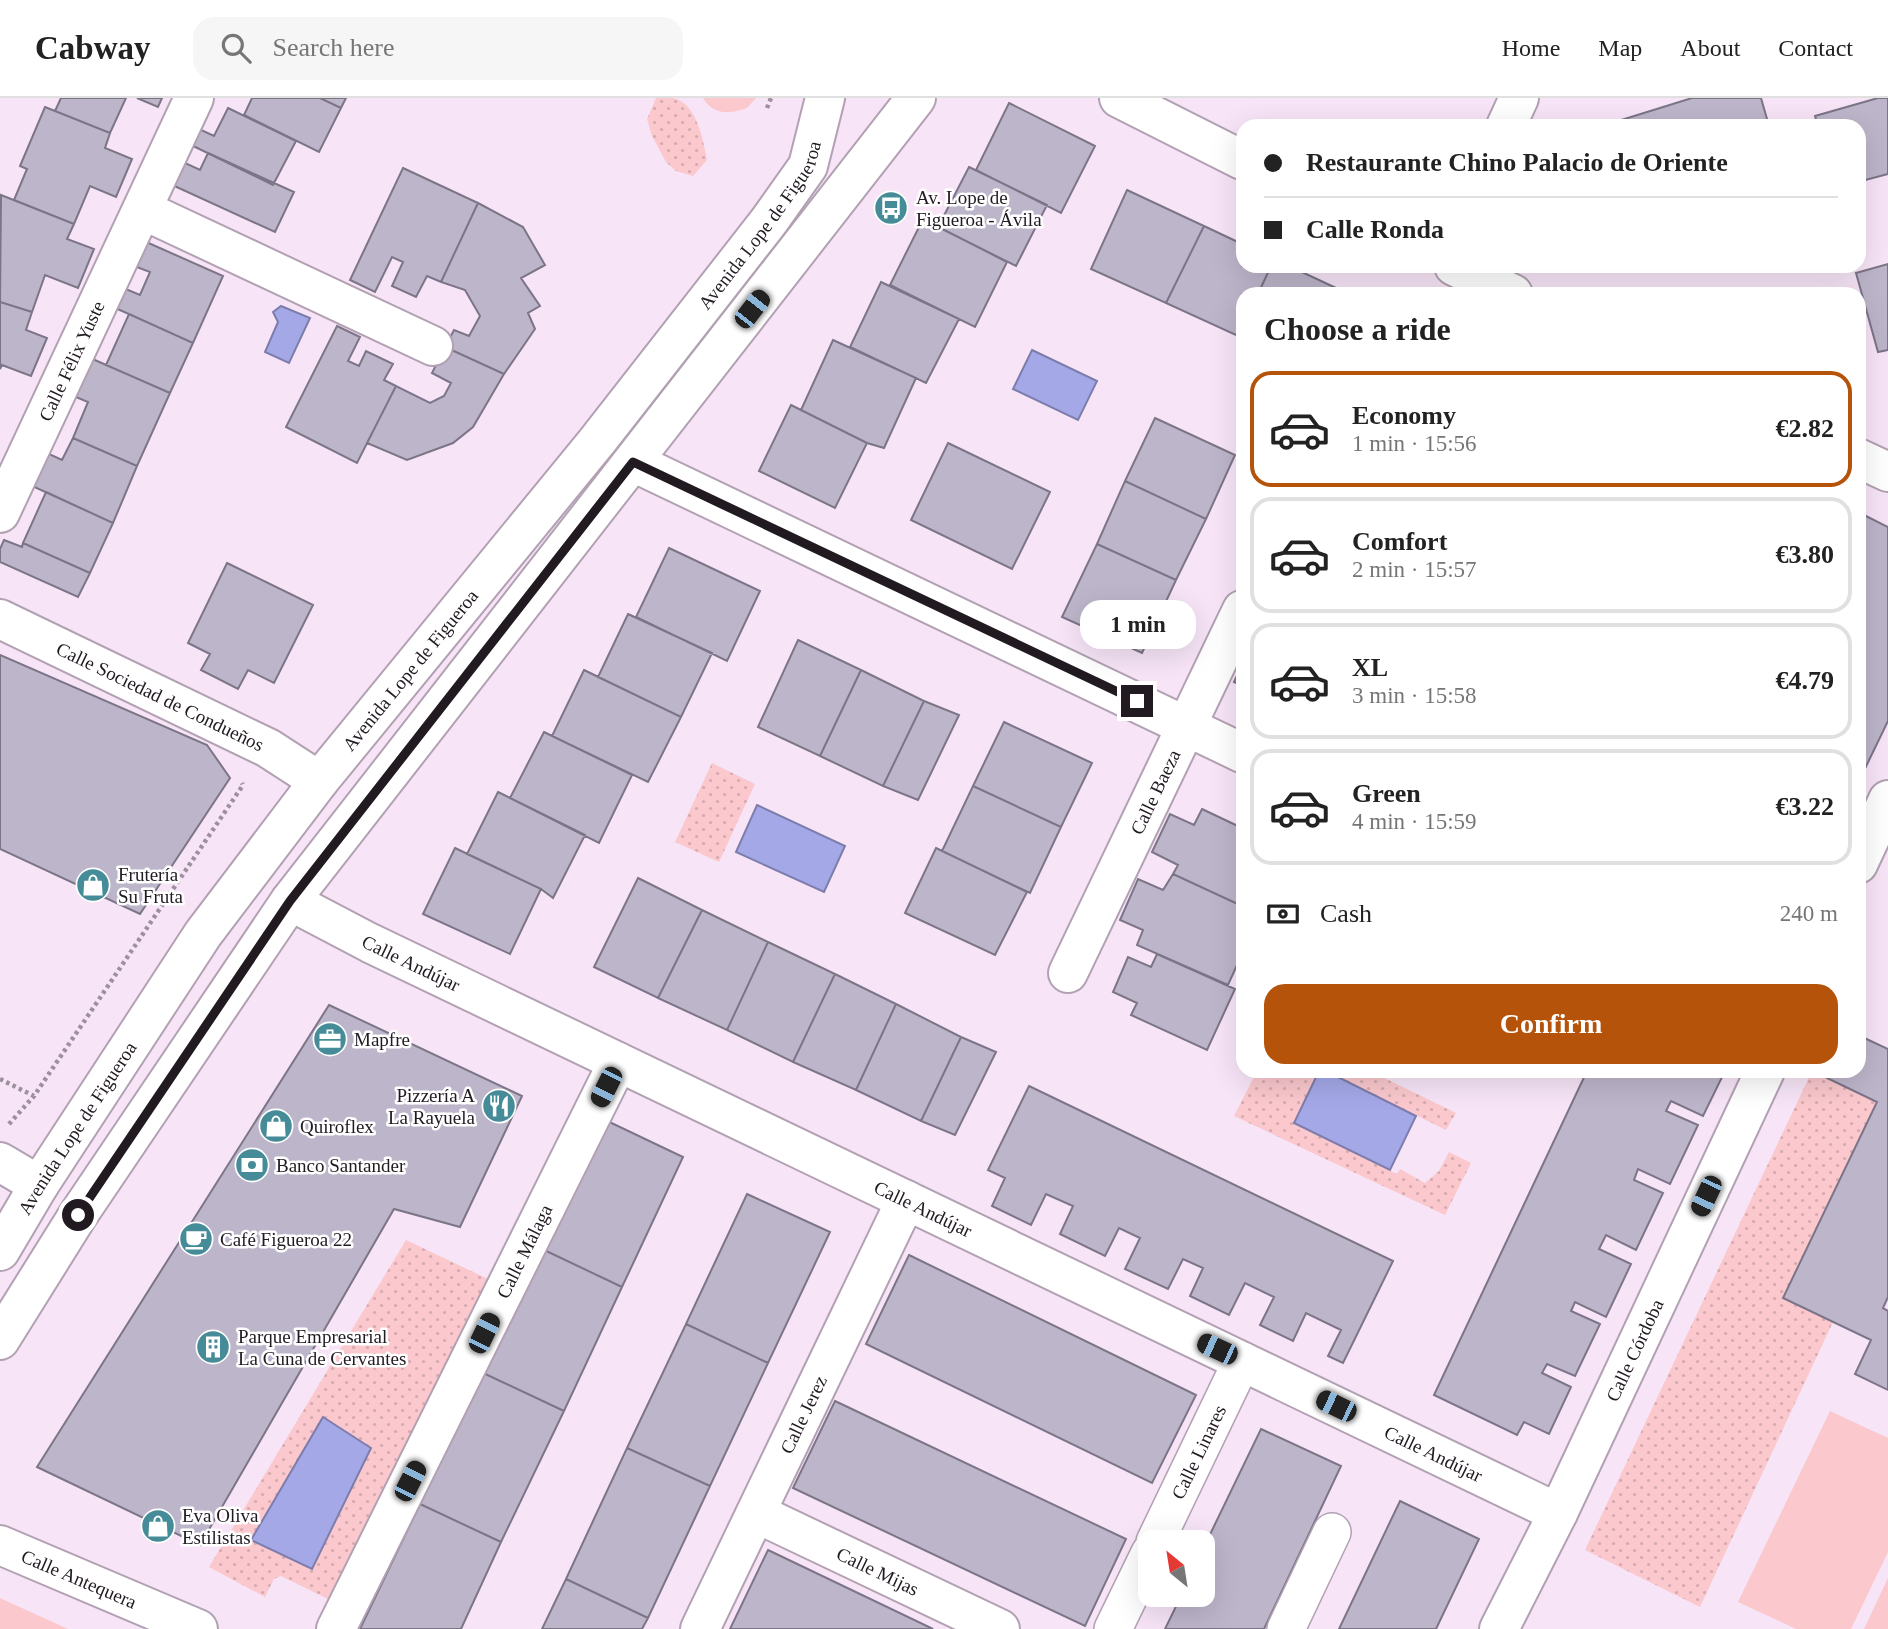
<!DOCTYPE html>
<meta charset="utf-8">
<style>
:root{--surface:#fff;--page:#f6f6f6;--text:#222;--muted:#767676;--line:#e0e0e0;--accent:#b45309}
body{margin:0;font-family:Georgia,serif;background:var(--page);color:var(--text);height:100vh;display:flex;flex-direction:column;font-size:26px;white-space:nowrap}
*{box-sizing:border-box;margin:0}
p{font-size:23px;color:var(--muted)}
.icon{flex:none;width:38px;height:38px;fill:none;stroke:currentColor;stroke-width:2;stroke-linecap:round;stroke-linejoin:round}
.map{position:relative;flex:1;overflow:hidden}
.sheet{position:absolute;left:1236px;top:189px;width:630px;height:791px;display:flex;flex-direction:column;background:var(--surface);border-radius:21px;box-shadow:0 7px 28px #0002}
.sheet>*{flex:none}
.banner{position:absolute;left:1236px;top:21px;width:630px;height:154px;border-radius:21px;box-shadow:0 7px 28px #0002;display:grid;align-content:center;height:154px;padding:0 28px;background:var(--surface)}
.needle{width:46px;rotate:330deg}
.tools{position:absolute;left:1138px;top:1432px;display:grid;gap:14px}
.tools a{display:grid;place-items:center;width:77px;height:77px;border-radius:14px;background:var(--surface);box-shadow:0 7px 28px #0002;font-size:35px}
.end{position:absolute;width:32px;height:32px;margin:-16px;border:9px solid #211a21;background:#fff;box-shadow:0 0 0 4px #fff}
.from{border-radius:50%}
.bubble{position:absolute;height:49px;border-radius:21px;background:var(--surface);box-shadow:0 7px 28px #0002;font-size:23px;font-weight:600;line-height:49px;text-align:center}
.car{position:absolute;width:21px;height:42px;margin:-21px -10px;border-radius:9px;box-shadow:0 0 5px 2px #0007;background:linear-gradient(#222 24%,#8ab4d8 0 40%,#222 0 76%,#8ab4d8 0 86%,#222 0)}
.banner b{display:flex;align-items:center;gap:24px;height:66px;font-size:26px}
.banner b+b{border-top:2px solid var(--line)}
.banner i{width:18px;height:18px;background:var(--text)}
ul{padding:0;list-style:none}
li{display:flex;align-items:center;gap:21px;height:116px;margin:0 14px 10px;padding:0 14px;border:4px solid var(--line);border-radius:21px}
li div{flex:1}
li b{display:block;font-size:26px}
li em{font-style:normal;font-weight:600}
li.selected{border-color:var(--accent)}
li>.icon{width:63px;height:63px;stroke-width:1.5}
h2{padding:0 28px;font-size:32px;line-height:84px}
.pay{display:flex;align-items:center;gap:18px;height:77px;padding:0 28px;font-size:26px}
.pay p{margin-inline-start:auto}
.button{display:flex;gap:14px;margin-top:auto;padding:14px 28px}
.button a{flex:1;height:80px;border-radius:21px;background:var(--accent);color:#fff;font-size:28px;font-weight:600;line-height:80px;text-align:center}
header{display:flex;align-items:center;gap:42px;box-sizing:border-box;height:98px;padding:0 35px;background:var(--surface);border-bottom:2px solid var(--line)}
header strong{font-size:33px}
nav{display:flex;gap:38px;margin-inline-start:auto;font-size:24px}
.search{width:490px;height:63px;background:var(--page);display:flex;align-items:center;gap:18px;box-sizing:border-box;padding:0 24px;border-radius:21px;color:var(--muted);font-size:26px}
.map>svg:first-child{display:block}
.grass{fill:url(#grass-dots)}
.green{fill:#fac8cd}
.water{fill:#a4a8e7;stroke:#7d7dac;stroke-width:2}
.building{fill:#bdb5ca;stroke:#7c7487;stroke-width:2}
.lines{fill:none;stroke-linecap:round;stroke-linejoin:round}
.pedestrian-casing{stroke:#b2a1b2;stroke-width:40}
.minor-casing{stroke:#b2a1b2;stroke-width:42}
.path{stroke:#9d909d;stroke-width:4.5;stroke-dasharray:3.5 3.5;stroke-linecap:butt}
.pedestrian{stroke:#fff;stroke-width:37}
.minor{stroke:#fff;stroke-width:38}
.route{stroke:#211a21;stroke-width:9}
.labels{text-anchor:middle;stroke-width:5;stroke-linejoin:round;paint-order:stroke}
.poi-label{font-size:19px;fill:#211a21;stroke:#fff;text-anchor:start}
.street-label{font-size:19px;fill:#211a21;stroke:#fff}
</style>
<header>
<strong>Cabway</strong>
<div class="search"><svg class="icon" aria-label="search" viewBox="0 0 24 24"><circle cx="10" cy="10" r="6"/><path d="M15 15l6 6"/></svg>Search here</div>
<nav><a>Home</a><a>Map</a><a>About</a><a>Contact</a></nav>
</header>
<div class="map">
<svg width="1888" height="1531" viewBox="0 0 1888 1531">
<defs>
<pattern id="grass-dots" width="8" height="8" patternUnits="userSpaceOnUse" patternTransform="scale(1.75)"><rect width="8" height="8" fill="#fac8cd"/><path d="M2 2h.1M6 6h.1" fill="none" stroke="#d6abb0" stroke-width="1.8" stroke-linecap="round"/></pattern>
</defs>
<rect width="100%" height="100%" fill="#f7e5f7"/>
<path class="grass" d="M 656,0 C 661,0 668,0 673,0 C 697,5 703,42 707,62 L 693,78 L 676,73 L 666,64 L 652,38 L 647,21 Z
M 712,665 L 755,686 L 719,764 L 675,744 Z
M 1257,973 L 1319,973 L 1294,1025 L 1397,1076 L 1400,1071 L 1425,1085 L 1439,1073 L 1449,1054 L 1471,1065 L 1445,1117 L 1234,1018 Z
M 1326,973 L 1370,973 L 1456,1015 L 1446,1032 Z
M 1812,973 L 1877,1004 L 1833,1224 L 1700,1509 L 1585,1452 Z
M 406,1142 L 488,1181 L 332,1503 L 281,1478 L 274,1481 L 265,1499 L 209,1469 Z"/>
<path class="green" d="M 703,0 L 756,0 L 747,10 C 730,16 714,18 703,0 Z
M 1830,1313 L 1888,1340 L 1888,1454 L 1851,1531 L 1796,1531 L 1738,1504 Z
M 1888,1480 L 1888,1531 L 1864,1531 Z
M 0,1499 L 0,1500 L 68,1531 L 0,1531 Z"/>
<path class="water" d="M 281,208 L 310,220 L 289,265 L 265,254 L 278,224 L 273,214 Z
M 1032,252 L 1097,283 L 1078,322 L 1013,291 Z
M 757,707 L 845,748 L 824,794 L 736,754 Z
M 1319,973 L 1326,973 L 1416,1018 L 1390,1072 L 1294,1025 Z
M 323,1319 L 371,1350 L 312,1471 L 251,1442 Z"/>
<path class="building" d="M 61,0 L 126,0 L 110,35 L 55,13 Z
M 137,0 L 162,0 L 158,9 Z
M 252,0 L 320,0 L 341,10 L 319,54 L 244,17 Z
M 320,0 L 346,0 L 341,10 Z
M 1692,0 L 1761,0 L 1769,28 L 1602,28 Z
M 1878,0 L 1888,0 L 1888,76 L 1858,84 L 1858,28 L 1818,28 L 1815,18 Z
M 1009,5 L 1095,48 L 1061,115 L 976,72 Z
M 45,9 L 110,35 L 105,50 L 132,61 L 116,99 L 90,88 L 74,126 L 14,102 L 27,71 L 20,68 Z
M 228,10 L 296,43 L 273,87 L 189,46 L 197,30 L 214,38 Z
M 208,55 L 294,94 L 275,134 L 170,86 L 181,63 L 200,72 Z
M 969,69 L 1047,107 L 1016,168 L 938,129 Z
M 403,70 L 478,105 L 441,184 L 427,178 L 416,199 L 392,188 L 403,164 L 392,159 L 375,194 L 350,182 Z
M 1127,92 L 1204,128 L 1166,205 L 1091,171 Z
M 1,97 L 74,126 L 67,141 L 94,151 L 78,190 L 45,177 L 32,214 L 0,204 Z
M 478,105 L 523,129 L 545,167 L 521,180 L 540,208 L 528,215 L 535,231 L 504,276 L 445,249 L 454,232 L 469,238 L 480,218 L 465,192 L 441,184 Z
M 923,121 L 1007,164 L 975,229 L 890,187 Z
M 1204,128 L 1242,146 L 1242,168 L 1271,168 L 1258,196 L 1242,196 L 1242,228 L 1238,238 L 1166,205 Z
M 144,143 L 223,178 L 193,245 L 113,209 L 121,189 L 140,197 L 150,174 L 134,168 Z
M 1888,166 L 1888,252 L 1878,254 L 1856,175 Z
M 1271,168 L 1289,168 L 1349,196 L 1258,196 Z
M 881,184 L 959,221 L 926,285 L 850,249 Z
M 0,204 L 32,214 L 26,232 L 47,240 L 31,278 L 2,267 L 0,271 Z
M 129,216 L 193,245 L 170,295 L 106,267 Z
M 337,228 L 360,239 L 348,263 L 359,268 L 366,253 L 393,266 L 384,282 L 396,288 L 357,365 L 286,329 Z
M 833,242 L 916,280 L 884,350 L 867,345 L 801,312 Z
M 445,249 L 504,276 L 473,329 L 453,345 L 407,362 L 367,345 L 396,288 L 430,305 L 444,298 L 451,285 L 432,275 Z
M 88,259 L 170,295 L 137,368 L 73,340 L 88,304 L 71,297 Z
M 791,307 L 867,345 L 835,410 L 759,373 Z
M 1155,320 L 1235,357 L 1206,421 L 1125,383 Z
M 73,340 L 137,368 L 113,425 L 30,387 L 45,354 L 62,362 Z
M 948,345 L 1050,394 L 1012,471 L 911,422 Z
M 1125,383 L 1206,421 L 1176,482 L 1097,446 Z
M 46,394 L 113,425 L 90,475 L 23,445 Z
M 1858,414 L 1888,429 L 1888,623 L 1858,685 Z
M 4,442 L 22,449 L 23,445 L 90,475 L 78,499 L 0,464 L 0,451 Z
M 1097,446 L 1176,482 L 1142,555 L 1062,519 Z
M 669,450 L 760,493 L 727,563 L 636,519 Z
M 227,465 L 313,507 L 274,585 L 248,572 L 238,591 L 201,572 L 210,556 L 188,545 Z
M 628,516 L 712,555 L 681,619 L 598,579 Z
M 798,542 L 861,572 L 820,658 L 758,629 Z
M 0,557 L 207,647 L 230,680 L 140,816 L 0,751 Z
M 1242,567 L 1242,588 L 1234,584 Z
M 584,572 L 681,619 L 648,684 L 552,638 Z
M 861,572 L 924,603 L 883,688 L 820,658 Z
M 924,603 L 959,617 L 918,702 L 883,688 Z
M 1004,624 L 1092,665 L 1061,729 L 973,688 Z
M 544,634 L 632,677 L 599,745 L 510,700 Z
M 973,688 L 1061,729 L 1030,795 L 942,753 Z
M 498,694 L 585,737 L 553,800 L 541,791 L 467,756 Z
M 1202,711 L 1242,730 L 1242,808 L 1173,776 L 1178,767 L 1152,754 L 1170,716 L 1194,727 Z
M 455,750 L 541,791 L 510,856 L 423,816 Z
M 936,750 L 1027,794 L 995,857 L 905,815 Z
M 1173,776 L 1242,808 L 1242,856 L 1228,887 L 1137,847 L 1143,832 L 1120,822 L 1138,781 L 1163,792 Z
M 638,780 L 702,812 L 658,900 L 594,869 Z
M 702,812 L 768,844 L 727,932 L 658,900 Z
M 768,844 L 835,876 L 793,964 L 727,932 Z
M 1157,856 L 1235,891 L 1207,952 L 1131,917 L 1137,905 L 1113,894 L 1128,859 L 1151,869 Z
M 835,876 L 896,906 L 856,992 L 793,964 Z
M 896,906 L 961,939 L 921,1023 L 856,992 Z
M 329,907 L 522,998 L 460,1129 L 394,1111 L 200,1447 L 37,1369 Z
M 1858,937 L 1888,951 L 1888,1199 L 1883,1210 L 1888,1213 L 1888,1292 L 1855,1276 L 1871,1242 L 1783,1200 L 1877,1004 L 1827,980 L 1830,973 L 1858,973 Z
M 961,939 L 996,954 L 955,1037 L 921,1023 Z
M 1587,973 L 1725,973 L 1703,1018 L 1671,1003 L 1666,1013 L 1698,1027 L 1670,1086 L 1638,1071 L 1634,1082 L 1663,1095 L 1636,1152 L 1606,1137 L 1599,1151 L 1631,1166 L 1606,1219 L 1575,1204 L 1571,1213 L 1600,1226 L 1575,1278 L 1547,1266 L 1542,1275 L 1571,1289 L 1549,1336 L 1524,1324 L 1517,1337 L 1434,1297 Z
M 1029,988 L 1393,1163 L 1343,1265 L 1328,1258 L 1341,1232 L 1306,1215 L 1293,1243 L 1260,1227 L 1274,1199 L 1245,1185 L 1229,1217 L 1190,1198 L 1203,1170 L 1183,1161 L 1168,1191 L 1125,1171 L 1140,1140 L 1119,1130 L 1105,1158 L 1060,1136 L 1073,1108 L 1046,1096 L 1031,1127 L 992,1108 L 1005,1080 L 988,1072 Z
M 601,1020 L 683,1059 L 622,1189 L 540,1150 Z
M 747,1096 L 830,1134 L 768,1265 L 686,1226 Z
M 540,1150 L 622,1189 L 564,1313 L 481,1274 Z
M 909,1157 L 1196,1297 L 1152,1385 L 866,1246 Z
M 686,1226 L 768,1265 L 710,1388 L 627,1350 Z
M 481,1274 L 564,1313 L 501,1444 L 420,1406 Z
M 835,1303 L 1126,1441 L 1085,1528 L 793,1390 Z
M 1261,1331 L 1341,1368 L 1264,1531 L 1165,1531 L 1182,1496 L 1202,1496 L 1202,1453 Z
M 627,1350 L 710,1388 L 648,1520 L 566,1481 Z
M 1400,1403 L 1479,1441 L 1436,1531 L 1339,1531 Z
M 420,1406 L 501,1444 L 461,1531 L 360,1531 Z
M 768,1452 L 933,1531 L 730,1531 Z
M 566,1481 L 648,1520 L 642,1531 L 542,1531 Z"/>
<g class="lines">
<g class="pedestrian-casing">
<g id="pedestrian">
<path id="s1" d="M 1155,1444 L 1242,1263"/>
<path d="M 1113,1531 L 1150,1455"/>
<path d="M 1286,1531 L 1332,1434"/>
</g>
</g>
<g class="minor-casing">
<g id="minor">
<path d="M 1119,0 L 1242,62"/>
<path d="M 1506,28 L 1519,0"/>
<path d="M 143,112 L 433,248"/>
<path d="M 1454,168 L 1513,196"/>
<path d="M 1858,360 L 1888,374"/>
<path d="M 633,364 L 1242,655"/>
<path id="s2" d="M 0,415 L 194,0"/>
<path id="s3" d="M 0,521 L 268,650 L 319,683"/>
<path d="M 1858,766 L 1888,702"/>
<path id="s4" d="M 290,803 L 370,845 L 1558,1415"/>
<path id="s5" d="M 1068,875 L 1242,512"/>
<path d="M 0,1064 L 39,1087"/>
<path id="s6" d="M 0,1153 L 39,1087 L 203,836 L 319,683 L 598,342 L 769,123 L 808,68 L 825,0"/>
<path d="M 0,1242 L 78,1117 L 290,803 L 916,0"/>
<path id="s7" d="M 756,1415 L 1000,1531"/>
<path id="s8" d="M 0,1447 L 198,1531"/>
<path id="s9" d="M 336,1531 L 618,964"/>
<path id="s10" d="M 700,1531 L 906,1102"/>
<path id="s11" d="M 1499,1531 L 1558,1415 L 1765,973"/>
</g>
</g>
<path class="path" d="M 767,10 L 771,0
M 0,981 L 34,998
M 9,1026 L 34,998 L 243,687 L 242,685"/>
<use href="#pedestrian" class="pedestrian"/>
<use href="#minor" class="minor"/>
</g>
<g class="lines">
<path class="route" d="M 78,1117 L 290,803 L 633,364 L 1137,603"/>
</g>
<defs>
<g id="bus-disc" transform="scale(1.75)"><circle r="9.5" fill="#468b98" stroke="#fff"/><path d="M-5-6H5V4H4V6H2V4H-2V6H-4V4H-5ZM-3.5-4V0h7V-4ZM-3.5 1.2v1.5H-2V1.2ZM2 1.2v1.5H3.5V1.2Z" fill="#fff"/></g>
<g id="shop-disc" transform="scale(1.75)"><circle r="9.5" fill="#468b98" stroke="#fff"/><path d="M-5-2.5h2.3a2.7 3.5 0 0 1 5.4 0H5L5.5 6h-11ZM-1.5-2.5h3a1.5 2.3 0 0 0-3 0Z" fill="#fff"/></g>
<g id="office-disc" transform="scale(1.75)"><circle r="9.5" fill="#468b98" stroke="#fff"/><path d="M-6-3h4V-5.5h4V-3h4V5H-6ZM-1-4.5V-3h2v-1.5ZM-6 0V1H6V0Z" fill="#fff"/></g>
<g id="restaurant-disc" transform="scale(1.75)"><circle r="9.5" fill="#468b98" stroke="#fff"/><path d="M-5-6h1v4h1v-4h1v4h1v-4h1v5L-1.5 .5V6h-2V.5L-5-1ZM5-6V6H3V1.5H1.5Q1.5-4 5-6Z" fill="#fff"/></g>
<g id="bank-disc" transform="scale(1.75)"><circle r="9.5" fill="#468b98" stroke="#fff"/><path d="M-6-4H6V4H-6ZM0-2.3a2.3 2.3 0 1 0 0 4.6a2.3 2.3 0 1 0 0-4.6Z" fill="#fff"/></g>
<g id="cafe-disc" transform="scale(1.75)"><circle r="9.5" fill="#468b98" stroke="#fff"/><path d="M-5.5-4.5H6V0H3Q3 3.5 0 3.5H-2.5Q-5.5 3.5-5.5 0ZM3-3.2v2h1.7v-2ZM-6 4.5H4V6H-6Z" fill="#fff"/></g>
<g id="building-disc" transform="scale(1.75)"><circle r="9.5" fill="#468b98" stroke="#fff"/><path d="M-4-6H4V6H1V3H-1V6H-4ZM-2.5-4.3h1.7v1.8h-1.7ZM.8-4.3h1.7v1.8H.8ZM-2.5-1h1.7V.8h-1.7ZM.8-1h1.7V.8H.8Z" fill="#fff"/></g>
</defs>
<g fill-rule="evenodd">
<use href="#bus-disc" x="891" y="110"/>
<use href="#shop-disc" x="93" y="787"/>
<use href="#office-disc" x="330" y="941"/>
<use href="#restaurant-disc" x="499" y="1008"/>
<use href="#shop-disc" x="276" y="1028"/>
<use href="#bank-disc" x="252" y="1067"/>
<use href="#cafe-disc" x="196" y="1141"/>
<use href="#building-disc" x="213" y="1249"/>
<use href="#shop-disc" x="158" y="1428"/>
</g>
<g class="labels">
<g class="poi-label">
<text x="916" y="106">Av. Lope de<tspan x="916" dy="22">Figueroa - Ávila</tspan></text>
<text x="118" y="783">Frutería<tspan x="118" dy="22">Su Fruta</tspan></text>
<text x="354" y="948">Mapfre</text>
<text x="475" y="1004" text-anchor="end">Pizzería A<tspan x="475" dy="22">La Rayuela</tspan></text>
<text x="300" y="1035">Quiroflex</text>
<text x="276" y="1074">Banco Santander</text>
<text x="220" y="1148">Café Figueroa 22</text>
<text x="238" y="1245">Parque Empresarial<tspan x="238" dy="22">La Cuna de Cervantes</tspan></text>
<text x="182" y="1424">Eva Oliva<tspan x="182" dy="22">Estilistas</tspan></text>
</g>
<g class="street-label">
<text dy="7" stroke="none"><textPath href="#s6" startOffset="1279">Avenida Lope de Figueroa</textPath></text>
<text dy="7" stroke="none"><textPath href="#s2" startOffset="168">Calle Félix Yuste</textPath></text>
<text dy="7" stroke="none"><textPath href="#s6" startOffset="712">Avenida Lope de Figueroa</textPath></text>
<text dy="7" stroke="none"><textPath href="#s3" startOffset="178">Calle Sociedad de Condueños</textPath></text>
<text dy="7" stroke="none"><textPath href="#s5" startOffset="201">Calle Baeza</textPath></text>
<text dy="7" stroke="none"><textPath href="#s4" startOffset="136">Calle Andújar</textPath></text>
<text dy="7" stroke="none"><textPath href="#s6" startOffset="145">Avenida Lope de Figueroa</textPath></text>
<text dy="7" stroke="none"><textPath href="#s4" startOffset="704">Calle Andújar</textPath></text>
<text dy="7" stroke="none"><textPath href="#s9" startOffset="422">Calle Málaga</textPath></text>
<text dy="7" stroke="none"><textPath href="#s11" startOffset="310">Calle Córdoba</textPath></text>
<text dy="7" stroke="none"><textPath href="#s10" startOffset="238">Calle Jerez</textPath></text>
<text dy="7" stroke="none"><textPath href="#s1" startOffset="100">Calle Linares</textPath></text>
<text dy="7" stroke="none"><textPath href="#s4" startOffset="1270">Calle Andújar</textPath></text>
<text dy="7" stroke="none"><textPath href="#s7" startOffset="135">Calle Mijas</textPath></text>
<text dy="7" stroke="none"><textPath href="#s8" startOffset="86">Calle Antequera</textPath></text>
</g>
</g>
</svg>
<div class="tools">
<a><svg class="needle" viewBox="-14 -14 28 28"><path d="M0-13l5 13h-10z" fill="#e53935"/><path d="M0 13l5-13h-10z" fill="#767676"/></svg></a>
</div>
<i class="end from" style="left:78px;top:1117px"></i>
<i class="end" style="left:1137px;top:603px"></i>
<div class="bubble" style="left:1080px;top:502px;width:116px">1 min</div>
<i class="car" style="left:752px;top:211px;rotate:38deg"></i>
<i class="car" style="left:606px;top:989px;rotate:207deg"></i>
<i class="car" style="left:1706px;top:1098px;rotate:205deg"></i>
<i class="car" style="left:484px;top:1235px;rotate:26deg"></i>
<i class="car" style="left:1217px;top:1251px;rotate:295deg"></i>
<i class="car" style="left:1336px;top:1308px;rotate:296deg"></i>
<i class="car" style="left:410px;top:1383px;rotate:27deg"></i>
<div class="banner">
<b><i class="from"></i>Restaurante Chino Palacio de Oriente</b>
<b><i></i>Calle Ronda</b>
</div>
<section class="sheet">
<h2>Choose a ride</h2>
<ul>
<li class="selected"><svg class="icon" aria-label="car" viewBox="0 0 24 24"><path d="M5 17H2v-5l4-1 3-4h7l3 4 3 1v5h-3M9 17h6M6 11h13"/><circle cx="7" cy="17" r="2"/><circle cx="17" cy="17" r="2"/></svg><div><b>Economy</b><p>1 min · 15:56</p></div><em>€2.82</em></li>
<li><svg class="icon" aria-label="car" viewBox="0 0 24 24"><path d="M5 17H2v-5l4-1 3-4h7l3 4 3 1v5h-3M9 17h6M6 11h13"/><circle cx="7" cy="17" r="2"/><circle cx="17" cy="17" r="2"/></svg><div><b>Comfort</b><p>2 min · 15:57</p></div><em>€3.80</em></li>
<li><svg class="icon" aria-label="car" viewBox="0 0 24 24"><path d="M5 17H2v-5l4-1 3-4h7l3 4 3 1v5h-3M9 17h6M6 11h13"/><circle cx="7" cy="17" r="2"/><circle cx="17" cy="17" r="2"/></svg><div><b>XL</b><p>3 min · 15:58</p></div><em>€4.79</em></li>
<li><svg class="icon" aria-label="car" viewBox="0 0 24 24"><path d="M5 17H2v-5l4-1 3-4h7l3 4 3 1v5h-3M9 17h6M6 11h13"/><circle cx="7" cy="17" r="2"/><circle cx="17" cy="17" r="2"/></svg><div><b>Green</b><p>4 min · 15:59</p></div><em>€3.22</em></li>
</ul>
<div class="pay"><svg class="icon" aria-label="cash" viewBox="0 0 24 24"><path d="M3 7h18v10H3z"/><circle cx="12" cy="12" r="2"/></svg>Cash<p>240 m</p></div>
<div class="button"><a>Confirm</a></div>
</section>
</div>
